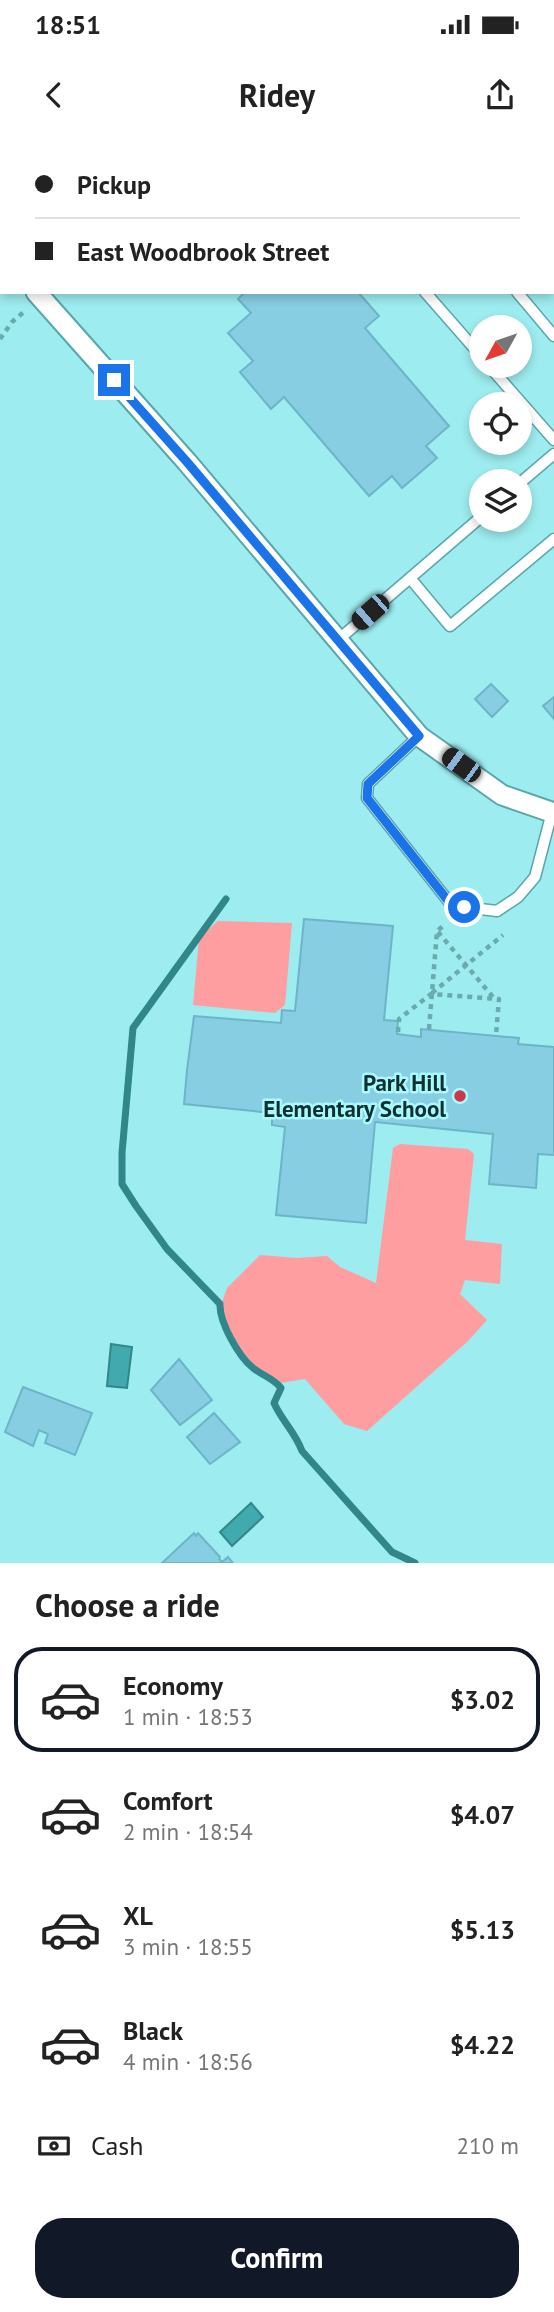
<!DOCTYPE html>
<meta charset="utf-8">
<style>
:root{--surface:#fff;--page:#f2f2f2;--text:#222;--muted:#767676;--line:#e0e0e0;--accent:#111827}
body{margin:0;font-family:"PT Sans",sans-serif;background:var(--page);color:var(--text);height:100vh;display:flex;flex-direction:column;font-size:26px;white-space:nowrap}
*{box-sizing:border-box;margin:0}
p{font-size:23px;color:var(--muted)}
.icon{flex:none;width:38px;height:38px;fill:none;stroke:currentColor;stroke-width:2;stroke-linecap:round;stroke-linejoin:round}
.map{position:relative;height:1423px;overflow:hidden}
.panel{display:flex;flex-direction:column;background:var(--surface);flex:1}
.panel>*{flex:none}
.top-card{position:absolute;left:0px;top:0px;width:555px;height:154px;box-shadow:0 4px 10px #0003;display:grid;align-content:center;height:154px;padding:0 35px;background:var(--surface)}
.needle{width:46px;rotate:230deg}
.tools{position:absolute;left:469px;top:175px;display:grid;gap:14px}
.tools a{display:grid;place-items:center;width:63px;height:63px;border-radius:50%;background:var(--surface);box-shadow:0 4px 10px #0003;font-size:35px}
.end{position:absolute;width:32px;height:32px;margin:-16px;border:9px solid #1a73e8;background:#fff;box-shadow:0 0 0 4px #fff}
.from{border-radius:50%}
.car{position:absolute;width:21px;height:42px;margin:-21px -10px;border-radius:9px;box-shadow:0 0 5px 2px #0007;background:linear-gradient(#222 24%,#8ab4d8 0 40%,#222 0 76%,#8ab4d8 0 86%,#222 0)}
.top-card b{display:flex;align-items:center;gap:24px;height:66px;font-size:26px}
.top-card b+b{border-top:2px solid var(--line)}
.top-card i{width:18px;height:18px;background:var(--text)}
ul{padding:0;list-style:none}
li{display:flex;align-items:center;gap:21px;height:105px;margin:0 14px 10px;padding:0 21px;border:4px solid transparent;border-radius:28px}
li div{flex:1}
li b{display:block;font-size:26px}
li em{font-style:normal;font-weight:600}
li.selected{border-color:var(--accent)}
li>.icon{width:63px;height:63px;stroke-width:1.5}
h2{padding:0 35px;font-size:32px;line-height:84px}
.pay{display:flex;align-items:center;gap:18px;height:77px;padding:0 35px;font-size:26px}
.pay p{margin-inline-start:auto}
.button{display:flex;gap:14px;margin-top:auto;padding:14px 35px}
.button a{flex:1;height:80px;border-radius:28px;background:var(--accent);color:#fff;font-size:28px;font-weight:600;line-height:80px;text-align:center}
.status{display:flex;justify-content:space-between;align-items:center;height:49px;padding:0 35px;background:var(--surface);direction:ltr}
.status svg{height:19px;fill:currentColor}
header{display:flex;justify-content:space-between;align-items:center;height:91px;padding:0 35px;background:var(--surface);font-size:32px;font-weight:600}
.map>svg:first-child{display:block}
.green{fill:#fe9ea0}
.water{fill:#40aaae;stroke:#318689;stroke-width:2}
.lines{fill:none;stroke-linecap:round;stroke-linejoin:round}
.stream{stroke:#318689;stroke-width:7}
.building{fill:#87cee3;stroke:#6eb4c9;stroke-width:2}
.lane-casing{stroke:#59a7aa;stroke-width:13}
.street-casing{stroke:#59a7aa;stroke-width:23}
.secondary-casing{stroke:#59a7aa;stroke-width:30}
.path{stroke:#6baaad;stroke-width:4.5;stroke-dasharray:5 5;stroke-linecap:butt}
.lane{stroke:#fff;stroke-width:10}
.street{stroke:#fff;stroke-width:19}
.secondary{stroke:#e0fad9;stroke-width:26}
.route{stroke:#1a73e8;stroke-width:9}
.poi-dot{fill:#c93949;stroke:#aaf9fc;stroke-width:2.5}
.labels{text-anchor:middle;stroke-width:5;stroke-linejoin:round;paint-order:stroke}
.poi-label{font-size:23px;font-weight:bold;fill:#0f3132;stroke:#aaf9fc;text-anchor:end}
</style>
<div class="status"><b>18:51</b><svg viewBox="0 0 49 12"><path d="M0 12V9h3v3zM5 12V6h3v6zM10 12V3h3v9zM15 12V0h3v12zM26 1h20v11H26zM47 4h2v5h-2z"/></svg></div>
<header><svg class="icon" aria-label="back" viewBox="0 0 24 24"><path d="M15 5l-7 7 7 7"/></svg>Ridey<svg class="icon" aria-label="share" viewBox="0 0 24 24"><path d="M12 15V3M7 8l5-5 5 5M5 13v7h14v-7"/></svg></header>
<div class="map">
<svg width="554" height="1423" viewBox="0 0 554 1423">
<rect width="100%" height="100%" fill="#9decef"/>
<path class="green" d="M 218,781 L 292,783 L 285,865 L 275,873 L 193,865 L 199,798 Z
M 400,1004 L 468,1009 L 474,1014 L 465,1100 L 502,1104 L 500,1144 L 465,1140 L 460,1154 L 487,1180 L 468,1201 L 367,1291 L 344,1284 L 305,1239 L 280,1243 L 254,1232 L 224,1194 L 222,1163 L 227,1148 L 260,1115 L 297,1118 L 327,1116 L 340,1127 L 376,1143 L 393,1008 Z"/>
<path class="water" d="M 111,1204 L 132,1207 L 127,1248 L 107,1246 Z
M 251,1363 L 263,1377 L 232,1406 L 220,1392 Z"/>
<g class="lines">
<path class="stream" d="M 226,759 L 133,888 L 122,1013 L 122,1044 L 136,1066 L 167,1109 L 220,1164 C 219,1182 239,1217 253,1228 C 263,1236 273,1238 281,1248 L 274,1263 C 282,1281 295,1292 302,1311 L 392,1412 L 415,1423"/>
</g>
<path class="building" d="M 245,152 L 358,152 L 379,176 L 365,188 L 449,286 L 426,306 L 437,318 L 402,348 L 392,336 L 369,356 L 284,257 L 271,269 L 240,232 L 253,221 L 228,193 L 251,173 L 238,159 Z
M 491,544 L 508,561 L 492,577 L 475,559 Z
M 554,557 L 554,579 L 543,566 Z
M 304,779 L 393,786 L 384,880 L 398,881 L 397,894 L 421,897 L 421,889 L 519,898 L 518,904 L 554,907 L 554,1015 L 538,1014 L 536,1048 L 489,1044 L 493,994 L 375,982 L 366,1083 L 276,1075 L 285,987 L 272,985 L 272,973 L 184,964 L 187,930 L 194,876 L 281,883 L 282,870 L 295,871 Z
M 179,1219 L 212,1260 L 180,1285 L 151,1250 Z
M 23,1247 L 92,1273 L 75,1315 L 45,1303 L 48,1294 L 39,1290 L 33,1306 L 5,1292 Z
M 214,1273 L 240,1302 L 210,1324 L 187,1297 Z
M 194,1393 L 196,1396 L 198,1393 L 220,1417 L 219,1419 L 222,1422 L 228,1417 L 233,1423 L 162,1423 Z"/>
<g class="lines">
<g class="lane-casing">
<path id="lane" d="M 386,0 L 388,2
M 425,152 L 481,216
M 517,152 L 554,196
M 489,226 L 554,300
M 520,343 L 554,314
M 410,438 L 450,486 L 554,399
M 338,500 L 481,377
M 419,596 L 368,644 L 367,658 L 449,762 L 464,767 L 497,771 L 518,757 L 535,737 L 552,672"/>
</g>
<g class="street-casing">
<path id="street" d="M 0,113 L 2,115
M 36,152 L 187,322 L 419,596 L 502,655 L 554,673"/>
</g>
<g class="secondary-casing">
<path id="secondary" d="M 112,2 L 114,0
M 0,92 L 2,91"/>
</g>
<path class="path" d="M 231,2 L 233,0
M 0,199 L 12,182 L 25,171
M 438,792 L 493,857
M 432,853 L 503,795
M 429,889 L 437,791 L 443,786
M 398,892 L 399,879 L 431,854 L 499,859 L 496,895"/>
<use href="#lane" class="lane"/>
<use href="#street" class="street"/>
<use href="#secondary" class="secondary"/>
</g>
<g class="lines">
<path class="route" d="M 114,240 L 187,322 L 419,596 L 368,644 L 367,658 L 449,762 L 464,767"/>
</g>
<circle class="poi-dot" cx="460" cy="956" r="7"/>
<g class="labels">
<g class="poi-label">
<text x="446" y="951">Park Hill<tspan x="446" dy="26">Elementary School</tspan></text>
</g>
</g>
</svg>
<div class="tools">
<a><svg class="needle" viewBox="-14 -14 28 28"><path d="M0-13l5 13h-10z" fill="#e53935"/><path d="M0 13l5-13h-10z" fill="#767676"/></svg></a>
<a><svg class="icon" aria-label="locate" viewBox="0 0 24 24"><circle cx="12" cy="12" r="6"/><path d="M12 2v4M12 18v4M2 12h4M18 12h4"/></svg></a>
<a><svg class="icon" aria-label="layers" viewBox="0 0 24 24"><path d="M12 4l9 5-9 5-9-5zM3 14l9 5 9-5"/></svg></a>
</div>
<i class="end from" style="left:464px;top:767px"></i>
<i class="end" style="left:114px;top:240px"></i>
<i class="car" style="left:370px;top:472px;rotate:229deg"></i>
<i class="car" style="left:461px;top:625px;rotate:306deg"></i>
<div class="top-card">
<b><i class="from"></i>Pickup</b>
<b><i></i>East Woodbrook Street</b>
</div>
</div>
<section class="panel">
<h2>Choose a ride</h2>
<ul>
<li class="selected"><svg class="icon" aria-label="car" viewBox="0 0 24 24"><path d="M5 17H2v-5l4-1 3-4h7l3 4 3 1v5h-3M9 17h6M6 11h13"/><circle cx="7" cy="17" r="2"/><circle cx="17" cy="17" r="2"/></svg><div><b>Economy</b><p>1 min · 18:53</p></div><em>$3.02</em></li>
<li><svg class="icon" aria-label="car" viewBox="0 0 24 24"><path d="M5 17H2v-5l4-1 3-4h7l3 4 3 1v5h-3M9 17h6M6 11h13"/><circle cx="7" cy="17" r="2"/><circle cx="17" cy="17" r="2"/></svg><div><b>Comfort</b><p>2 min · 18:54</p></div><em>$4.07</em></li>
<li><svg class="icon" aria-label="car" viewBox="0 0 24 24"><path d="M5 17H2v-5l4-1 3-4h7l3 4 3 1v5h-3M9 17h6M6 11h13"/><circle cx="7" cy="17" r="2"/><circle cx="17" cy="17" r="2"/></svg><div><b>XL</b><p>3 min · 18:55</p></div><em>$5.13</em></li>
<li><svg class="icon" aria-label="car" viewBox="0 0 24 24"><path d="M5 17H2v-5l4-1 3-4h7l3 4 3 1v5h-3M9 17h6M6 11h13"/><circle cx="7" cy="17" r="2"/><circle cx="17" cy="17" r="2"/></svg><div><b>Black</b><p>4 min · 18:56</p></div><em>$4.22</em></li>
</ul>
<div class="pay"><svg class="icon" aria-label="cash" viewBox="0 0 24 24"><path d="M3 7h18v10H3z"/><circle cx="12" cy="12" r="2"/></svg>Cash<p>210 m</p></div>
<div class="button"><a>Confirm</a></div>
</section>
